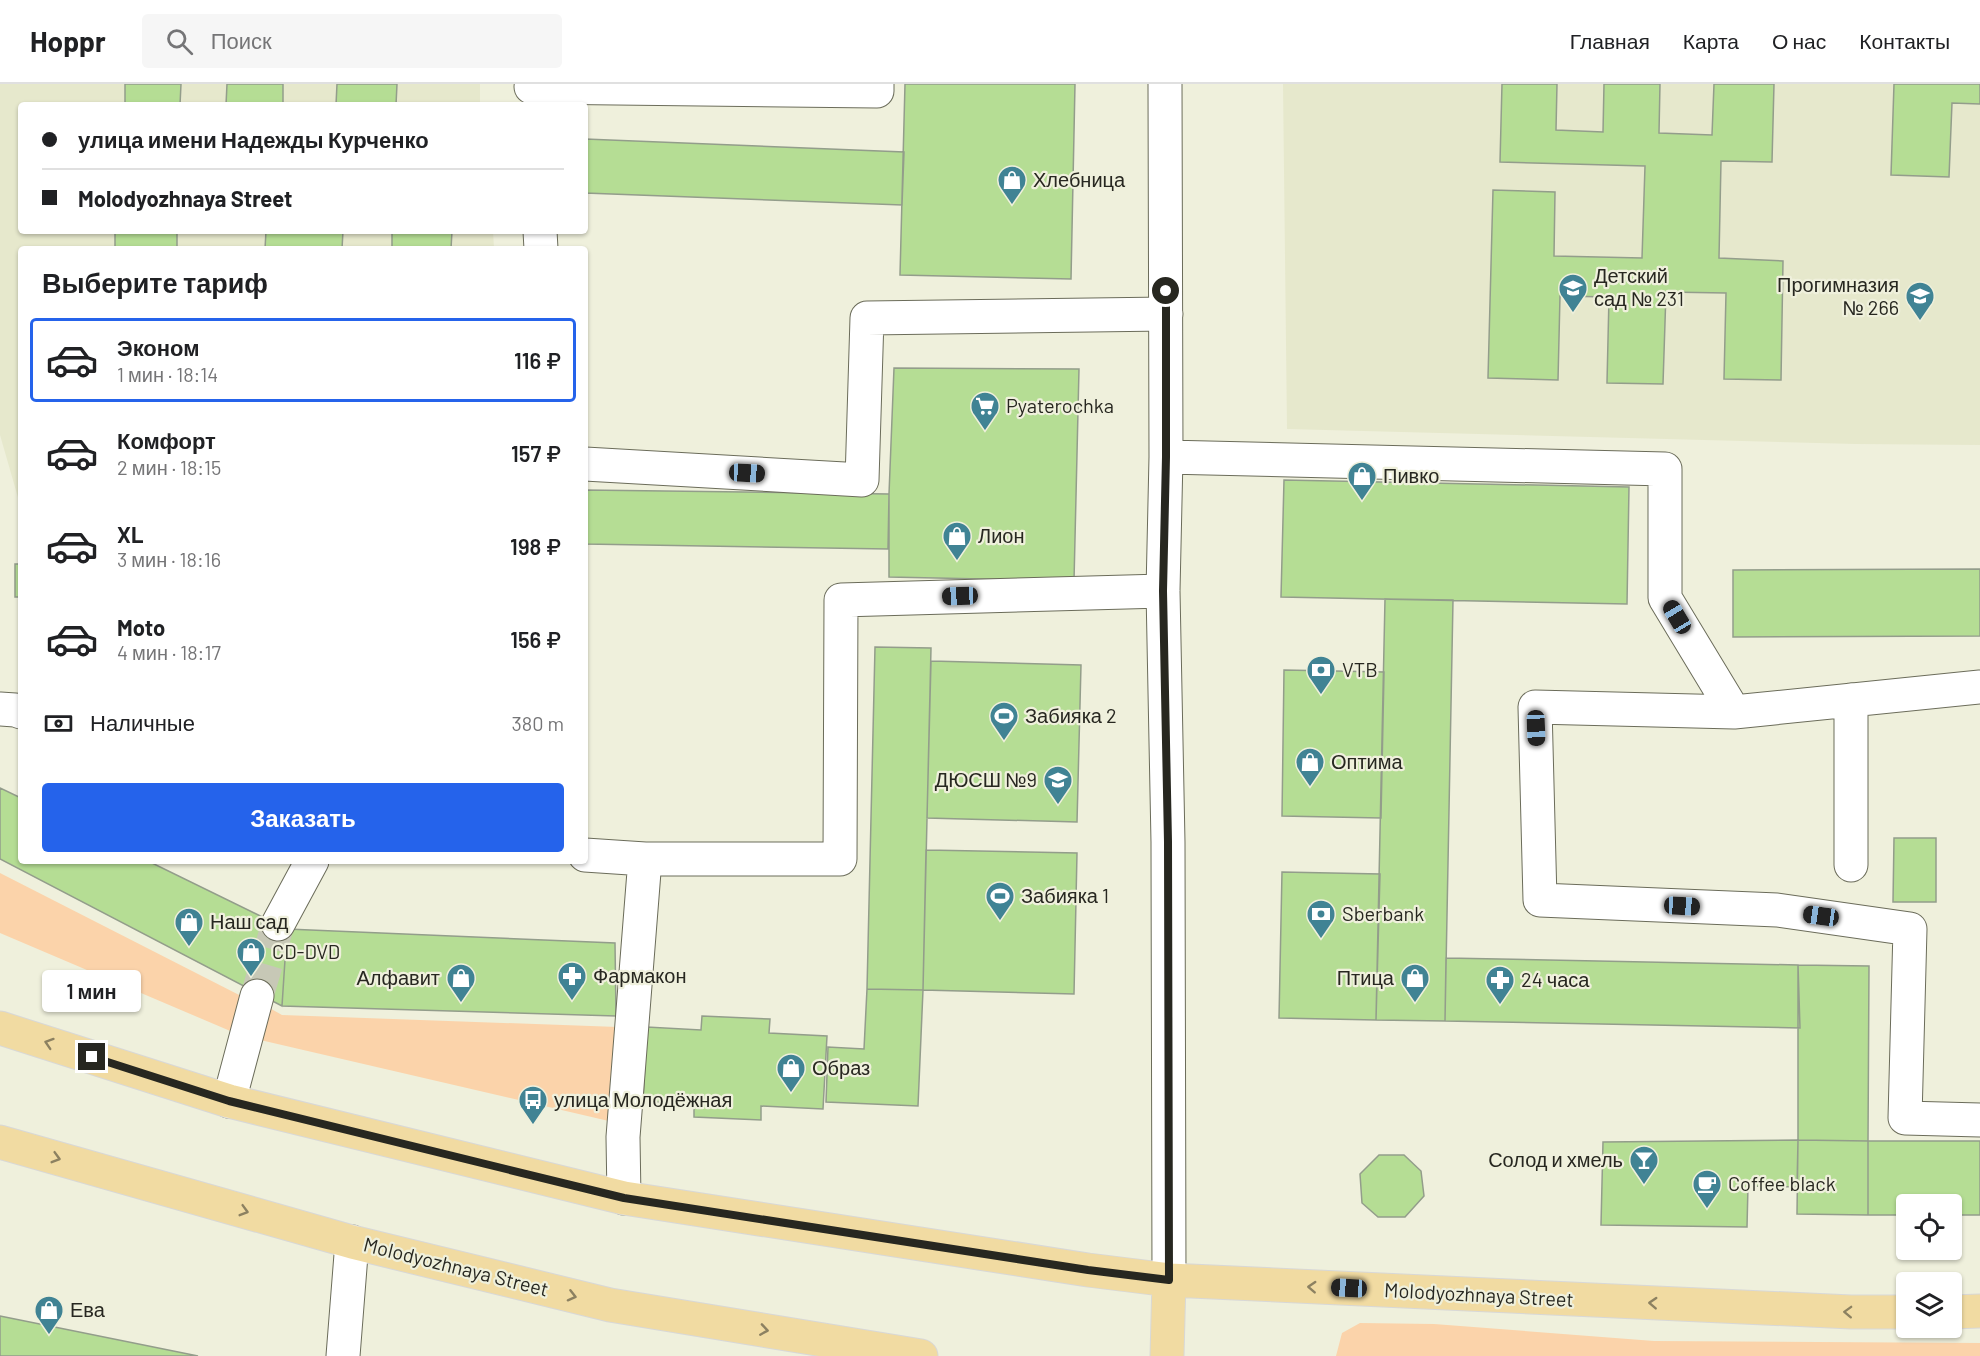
<!DOCTYPE html>
<html lang="ru">
<meta charset="utf-8">
<style>
:root{--surface:#fff;--page:#f6f6f6;--text:#202124;--muted:#757577;--line:#e0e0e0;--accent:#2563eb}
body{margin:0;font-family:Barlow,sans-serif;background:var(--page);color:var(--text);height:100vh;display:flex;flex-direction:column;font-size:22px;white-space:nowrap}
*{box-sizing:border-box;margin:0}
p{font-size:20px;color:var(--muted)}
.icon{flex:none;width:33px;height:33px;fill:none;stroke:currentColor;stroke-width:2;stroke-linecap:round;stroke-linejoin:round}
.map{position:relative;flex:1;overflow:hidden}
.sheet{position:absolute;left:18px;top:162px;width:570px;height:618px;display:flex;flex-direction:column;background:var(--surface);border-radius:6px;box-shadow:0 2px 4px #0004}
.sheet>*{flex:none}
.banner{position:absolute;left:18px;top:18px;width:570px;height:132px;border-radius:6px;box-shadow:0 2px 4px #0004;display:grid;align-content:center;height:132px;padding:0 24px;background:var(--surface)}
.tools{position:absolute;left:1896px;top:1110px;display:grid;gap:12px}
.tools a{display:grid;place-items:center;width:66px;height:66px;border-radius:6px;background:var(--surface);box-shadow:0 2px 4px #0004;font-size:30px}
.end{position:absolute;width:27px;height:27px;margin:-14px;border:8px solid #272720;background:#fff;box-shadow:0 0 0 3px #fff}
.from{border-radius:50%}
.bubble{position:absolute;height:42px;border-radius:6px;background:var(--surface);box-shadow:0 2px 4px #0004;font-size:20px;font-weight:600;line-height:42px;text-align:center}
.car{position:absolute;width:18px;height:36px;margin:-18px -9px;border-radius:8px;box-shadow:0 0 4px 2px #0007;background:linear-gradient(#222 24%,#8ab4d8 0 40%,#222 0 76%,#8ab4d8 0 86%,#222 0)}
.banner b{display:flex;align-items:center;gap:21px;height:57px;font-size:22px}
.banner b+b{border-top:2px solid var(--line)}
.banner i{width:15px;height:15px;background:var(--text)}
ul{padding:0;list-style:none}
li{display:flex;align-items:center;gap:18px;height:84px;margin:0 12px 9px;padding:0 12px;border:3px solid transparent;border-radius:6px}
li div{flex:1}
li b{display:block;font-size:22px}
li em{font-style:normal;font-weight:600}
li.active{border-color:var(--accent)}
li>.icon{width:54px;height:54px;stroke-width:1.5}
h2{padding:0 24px;font-size:27px;line-height:72px}
.pay{display:flex;align-items:center;gap:15px;height:66px;padding:0 24px;font-size:22px}
.pay p{margin-inline-start:auto}
.primary-button{display:flex;gap:12px;margin-top:auto;padding:12px 24px}
.primary-button a{flex:1;height:69px;border-radius:6px;background:var(--accent);color:#fff;font-size:24px;font-weight:600;line-height:69px;text-align:center}
header{display:flex;align-items:center;gap:36px;box-sizing:border-box;height:84px;padding:0 30px;background:var(--surface);border-bottom:2px solid var(--line)}
header strong{font-size:28px}
nav{display:flex;gap:33px;margin-inline-start:auto;font-size:21px}
.search{width:420px;height:54px;background:var(--page);display:flex;align-items:center;gap:15px;box-sizing:border-box;padding:0 21px;border-radius:6px;color:var(--muted);font-size:22px}
.map>svg:first-child{display:block}
.built{fill:#e6e8cc}
.green{fill:#fbd3aa}
.building{fill:#b5dd94;stroke:#939d8b;stroke-width:1.5}
.lines{fill:none;stroke-linecap:round;stroke-linejoin:round}
.minor-tunnel{stroke:#c7c8b6;stroke-width:33;stroke-dasharray:33 16;stroke-linecap:butt}
.minor-casing{stroke:#6b6c5a;stroke-width:35}
.major-casing{stroke:#d8d8d7;stroke-width:35}
.minor{stroke:#fff;stroke-width:33}
.major{stroke:#f1dba2;stroke-width:33}
.oneway{stroke:#8c8161}
.route{stroke:#272720;stroke-width:8}
.labels{text-anchor:middle;stroke-width:4.5;stroke-linejoin:round;paint-order:stroke}
.poi-label{font-size:20px;fill:#272720;stroke:#eff0dc;text-anchor:start}
.street-label{font-size:20px;fill:#272720;stroke:#eff0dc}
</style>
<header>
<strong>Hoppr</strong>
<div class="search"><svg class="icon" aria-label="search" viewBox="0 0 24 24"><circle cx="10" cy="10" r="6"/><path d="M15 15l6 6"/></svg>Поиск</div>
<nav><a>Главная</a><a>Карта</a><a>О нас</a><a>Контакты</a></nav>
</header>
<div class="map">
<svg width="1980" height="1272" viewBox="0 0 1980 1272">
<rect width="100%" height="100%" fill="#eff0dc"/>
<path class="built" d="M 0,0 L 480,0 L 480,21 L 21,21 L 21,147 L 493,147 L 494,165 L 21,165 L 21,424 L 0,351 Z
M 1283,0 L 1980,0 L 1980,361 L 1856,360 L 1287,345 Z"/>
<path class="green" d="M 0,789 L 247,915 L 235,949 L 0,849 Z
M 266,922 L 282,931 L 618,943 L 613,1038 L 256,955 Z
M 1360,1239 L 1434,1240 L 1654,1257 L 1980,1259 L 1980,1272 L 1336,1272 L 1342,1249 Z"/>
<path class="building" d="M 125,0 L 181,0 L 180,21 L 125,21 Z
M 227,0 L 283,0 L 283,21 L 226,21 Z
M 337,0 L 397,0 L 396,21 L 336,21 Z
M 905,0 L 1075,0 L 1071,195 L 900,191 Z
M 1502,0 L 1557,0 L 1556,46 L 1603,48 L 1604,0 L 1660,0 L 1659,49 L 1712,51 L 1714,0 L 1774,0 L 1772,78 L 1721,77 L 1719,174 L 1783,177 L 1781,296 L 1724,295 L 1726,209 L 1666,208 L 1663,300 L 1607,299 L 1609,213 L 1560,212 L 1558,296 L 1488,294 L 1493,106 L 1555,108 L 1554,172 L 1642,174 L 1645,82 L 1500,78 Z
M 1894,0 L 1980,0 L 1980,20 L 1952,19 L 1949,93 L 1891,91 Z
M 585,55 L 904,68 L 902,121 L 585,109 Z
M 115,147 L 177,147 L 177,165 L 115,165 Z
M 266,147 L 343,147 L 342,165 L 265,165 Z
M 392,147 L 452,147 L 451,165 L 392,165 Z
M 894,284 L 1079,285 L 1074,497 L 889,493 L 889,410 Z
M 1284,396 L 1629,403 L 1627,520 L 1281,513 Z
M 585,406 L 889,410 L 888,465 L 585,460 Z
M 15,480 L 21,480 L 21,513 L 15,513 Z
M 1980,485 L 1980,552 L 1733,553 L 1733,486 Z
M 1385,515 L 1453,516 L 1445,937 L 1376,936 Z
M 875,563 L 931,564 L 923,906 L 867,905 Z
M 931,577 L 1081,581 L 1077,738 L 927,734 Z
M 1284,586 L 1384,588 L 1381,734 L 1282,732 Z
M 0,704 L 21,714 L 21,777 L 148,777 L 287,845 L 282,922 L 0,775 Z
M 1894,754 L 1936,754 L 1936,818 L 1893,818 Z
M 926,766 L 1077,769 L 1074,910 L 923,906 Z
M 1282,788 L 1380,790 L 1376,936 L 1279,934 Z
M 287,845 L 615,859 L 616,932 L 282,922 Z
M 1446,874 L 1798,881 L 1800,944 L 1445,937 Z
M 1798,881 L 1869,882 L 1868,1057 L 1798,1056 Z
M 867,905 L 923,906 L 918,1022 L 826,1018 L 828,963 L 864,965 Z
M 702,932 L 770,935 L 769,949 L 827,952 L 823,1025 L 761,1022 L 761,1036 L 694,1033 L 694,1020 L 643,1017 L 647,943 L 701,946 Z
M 1798,1056 L 1797,1103 L 1748,1102 L 1747,1143 L 1601,1141 L 1603,1058 Z
M 1798,1056 L 1868,1057 L 1868,1131 L 1797,1130 Z
M 1868,1057 L 1980,1057 L 1980,1131 L 1952,1131 L 1952,1120 L 1906,1120 L 1906,1131 L 1868,1131 Z
M 1379,1071 L 1404,1071 L 1421,1087 L 1424,1112 L 1405,1133 L 1378,1133 L 1362,1119 L 1360,1090 Z
M 0,1232 L 198,1272 L 0,1272 Z"/>
<g class="lines">
<path class="minor-tunnel" d="M 257,912 L 278,840"/>
<g class="minor-casing">
<path id="minor" d="M 1165,0 L 1166,373 L 1163,507 L 1168,758 L 1169,1196
M 531,3 L 877,7 L 877,0
M 540,147 L 541,165
M 1166,373 L 1665,385 L 1665,514 L 1734,628
M 585,380 L 862,396 L 867,234 L 1166,230
M 1980,603 L 1734,628 L 1535,623 L 1540,816 L 1777,826 L 1910,845 L 1905,1034 L 1980,1036
M 0,625 L 15,626 L 21,628
M 585,771 L 645,775 L 623,1053 L 624,1114
M 645,775 L 840,775 L 841,516 L 1163,507
M 1851,781 L 1851,616
M 278,840 L 312,777
M 229,1017 L 257,912
M 343,1272 L 352,1158"/>
</g>
<g class="major-casing">
<path id="major" d="M 0,944 L 229,1017 L 624,1114 L 1088,1186 L 1169,1196 L 1851,1228 L 1906,1228
M 0,1058 L 352,1158 L 610,1221 L 921,1272
M 1952,1228 L 1980,1227
M 1167,1272 L 1169,1196"/>
</g>
<use href="#minor" class="minor"/>
<use href="#major" class="major"/>
</g>
<defs><path id="oneway-chevron" d="M-2-3.5L2.5 0L-2 3.5" fill="none" stroke-width="1.6" stroke-linecap="round" stroke-linejoin="round" transform="scale(1.5)"/></defs>
<g class="oneway">
<use href="#oneway-chevron" transform="translate(49 959) rotate(-162)"/>
<use href="#oneway-chevron" transform="translate(56 1074) rotate(16)"/>
<use href="#oneway-chevron" transform="translate(244 1127) rotate(16)"/>
<use href="#oneway-chevron" transform="translate(1312 1203) rotate(-177)"/>
<use href="#oneway-chevron" transform="translate(572 1212) rotate(14)"/>
<use href="#oneway-chevron" transform="translate(1653 1219) rotate(-177)"/>
<use href="#oneway-chevron" transform="translate(1848 1228) rotate(-178)"/>
<use href="#oneway-chevron" transform="translate(764 1246) rotate(9)"/>
</g>
<g class="lines">
<path class="route" d="M 92,973 L 229,1017 L 624,1114 L 1088,1186 L 1169,1196 L 1168,758 L 1163,507 L 1166,373 L 1166,207"/>
</g>
<defs>
<g id="shop-pin" transform="scale(1.5)"><path d="M0 17L-7.5 6A9.5 9.5 0 1 1 7.5 6Z" fill="#408394" stroke="#eff0dc"/><path d="M-5-2.5h2.3a2.7 3.5 0 0 1 5.4 0H5L5.5 6h-11ZM-1.5-2.5h3a1.5 2.3 0 0 0-3 0Z" fill="#fff"/></g>
<g id="school-pin" transform="scale(1.5)"><path d="M0 17L-7.5 6A9.5 9.5 0 1 1 7.5 6Z" fill="#408394" stroke="#eff0dc"/><path d="M0-5L7-2L0 1L-7-2ZM-4 1L0 2.5L4 1V4Q0 6-4 4Z" fill="#fff"/></g>
<g id="supermarket-pin" transform="scale(1.5)"><path d="M0 17L-7.5 6A9.5 9.5 0 1 1 7.5 6Z" fill="#408394" stroke="#eff0dc"/><path d="M-6-5.5h2.5l.6 2H6L4.5 2H-2.5L-4.4-4H-6ZM-1.5 3.2a1.3 1.3 0 1 0 .1 0ZM3 3.2a1.3 1.3 0 1 0 .1 0Z" fill="#fff"/></g>
<g id="bank-pin" transform="scale(1.5)"><path d="M0 17L-7.5 6A9.5 9.5 0 1 1 7.5 6Z" fill="#408394" stroke="#eff0dc"/><path d="M-6-4H6V4H-6ZM0-2.3a2.3 2.3 0 1 0 0 4.6a2.3 2.3 0 1 0 0-4.6Z" fill="#fff"/></g>
<g id="stadium-pin" transform="scale(1.5)"><path d="M0 17L-7.5 6A9.5 9.5 0 1 1 7.5 6Z" fill="#408394" stroke="#eff0dc"/><path d="M0-5a6.5 5 0 1 0 0 10a6.5 5 0 1 0 0-10ZM-3.5-1.8h7v3.6h-7Z" fill="#fff"/></g>
<g id="pharmacy-pin" transform="scale(1.5)"><path d="M0 17L-7.5 6A9.5 9.5 0 1 1 7.5 6Z" fill="#408394" stroke="#eff0dc"/><path d="M-2-6h4v4h4v4h-4v4h-4v-4h-4v-4h4Z" fill="#fff"/></g>
<g id="bus-pin" transform="scale(1.5)"><path d="M0 17L-7.5 6A9.5 9.5 0 1 1 7.5 6Z" fill="#408394" stroke="#eff0dc"/><path d="M-5-6H5V4H4V6H2V4H-2V6H-4V4H-5ZM-3.5-4V0h7V-4ZM-3.5 1.2v1.5H-2V1.2ZM2 1.2v1.5H3.5V1.2Z" fill="#fff"/></g>
<g id="bar-pin" transform="scale(1.5)"><path d="M0 17L-7.5 6A9.5 9.5 0 1 1 7.5 6Z" fill="#408394" stroke="#eff0dc"/><path d="M-6-5H6L.8 .8V4.5H3.5V6h-7V4.5H-.8V.8Z" fill="#fff"/></g>
<g id="cafe-pin" transform="scale(1.5)"><path d="M0 17L-7.5 6A9.5 9.5 0 1 1 7.5 6Z" fill="#408394" stroke="#eff0dc"/><path d="M-5.5-4.5H6V0H3Q3 3.5 0 3.5H-2.5Q-5.5 3.5-5.5 0ZM3-3.2v2h1.7v-2ZM-6 4.5H4V6H-6Z" fill="#fff"/></g>
</defs>
<g fill-rule="evenodd">
<use href="#shop-pin" x="1012" y="96"/>
<use href="#school-pin" x="1573" y="204"/>
<use href="#school-pin" x="1920" y="212"/>
<use href="#supermarket-pin" x="985" y="322"/>
<use href="#shop-pin" x="1362" y="392"/>
<use href="#shop-pin" x="957" y="452"/>
<use href="#bank-pin" x="1321" y="586"/>
<use href="#stadium-pin" x="1004" y="632"/>
<use href="#shop-pin" x="1310" y="678"/>
<use href="#school-pin" x="1058" y="696"/>
<use href="#stadium-pin" x="1000" y="812"/>
<use href="#bank-pin" x="1321" y="830"/>
<use href="#shop-pin" x="189" y="838"/>
<use href="#shop-pin" x="251" y="868"/>
<use href="#pharmacy-pin" x="572" y="892"/>
<use href="#shop-pin" x="461" y="894"/>
<use href="#shop-pin" x="1415" y="894"/>
<use href="#pharmacy-pin" x="1500" y="896"/>
<use href="#shop-pin" x="791" y="984"/>
<use href="#bus-pin" x="533" y="1016"/>
<use href="#bar-pin" x="1644" y="1076"/>
<use href="#cafe-pin" x="1707" y="1100"/>
<use href="#shop-pin" x="49" y="1226"/>
</g>
<g class="labels">
<g class="poi-label">
<text x="1033" y="103">Хлебница</text>
<text x="1594" y="199">Детский<tspan x="1594" dy="23">сад № 231</tspan></text>
<text x="1899" y="208" text-anchor="end">Прогимназия<tspan x="1899" dy="23">№ 266</tspan></text>
<text x="1006" y="329">Pyaterochka</text>
<text x="1383" y="399">Пивко</text>
<text x="978" y="459">Лион</text>
<text x="1342" y="593">VTB</text>
<text x="1025" y="639">Забияка 2</text>
<text x="1331" y="685">Оптима</text>
<text x="1037" y="703" text-anchor="end">ДЮСШ №9</text>
<text x="1021" y="819">Забияка 1</text>
<text x="1342" y="837">Sberbank</text>
<text x="210" y="845">Наш сад</text>
<text x="272" y="875">CD-DVD</text>
<text x="593" y="899">Фармакон</text>
<text x="440" y="901" text-anchor="end">Алфавит</text>
<text x="1394" y="901" text-anchor="end">Птица</text>
<text x="1521" y="903">24 часа</text>
<text x="812" y="991">Образ</text>
<text x="554" y="1023">улица Молодёжная</text>
<text x="1623" y="1083" text-anchor="end">Солод и хмель</text>
<text x="1728" y="1107">Coffee black</text>
<text x="70" y="1233">Ева</text>
</g>
<g class="street-label">
<text transform="translate(456 1183) rotate(14)" y="7">Molodyozhnaya Street</text>
<text transform="translate(1479 1211) rotate(3)" y="7">Molodyozhnaya Street</text>
</g>
</g>
</svg>
<div class="tools">
<a><svg class="icon" aria-label="locate" viewBox="0 0 24 24"><circle cx="12" cy="12" r="6"/><path d="M12 2v4M12 18v4M2 12h4M18 12h4"/></svg></a>
<a><svg class="icon" aria-label="layers" viewBox="0 0 24 24"><path d="M12 4l9 5-9 5-9-5zM3 14l9 5 9-5"/></svg></a>
</div>
<i class="end from" style="left:1166px;top:207px"></i>
<i class="end" style="left:92px;top:973px"></i>
<div class="bubble" style="left:42px;top:886px;width:99px">1 мин</div>
<i class="car" style="left:747px;top:389px;rotate:93deg"></i>
<i class="car" style="left:960px;top:512px;rotate:268deg"></i>
<i class="car" style="left:1677px;top:533px;rotate:329deg"></i>
<i class="car" style="left:1536px;top:644px;rotate:178deg"></i>
<i class="car" style="left:1682px;top:822px;rotate:93deg"></i>
<i class="car" style="left:1821px;top:832px;rotate:278deg"></i>
<i class="car" style="left:1349px;top:1204px;rotate:273deg"></i>
<div class="banner">
<b><i class="from"></i>улица имени Надежды Курченко</b>
<b><i></i>Molodyozhnaya Street</b>
</div>
<section class="sheet">
<h2>Выберите тариф</h2>
<ul>
<li class="active"><svg class="icon" aria-label="car" viewBox="0 0 24 24"><path d="M5 17H2v-5l4-1 3-4h7l3 4 3 1v5h-3M9 17h6M6 11h13"/><circle cx="7" cy="17" r="2"/><circle cx="17" cy="17" r="2"/></svg><div><b>Эконом</b><p>1 мин · 18:14</p></div><em>116 ₽</em></li>
<li><svg class="icon" aria-label="car" viewBox="0 0 24 24"><path d="M5 17H2v-5l4-1 3-4h7l3 4 3 1v5h-3M9 17h6M6 11h13"/><circle cx="7" cy="17" r="2"/><circle cx="17" cy="17" r="2"/></svg><div><b>Комфорт</b><p>2 мин · 18:15</p></div><em>157 ₽</em></li>
<li><svg class="icon" aria-label="car" viewBox="0 0 24 24"><path d="M5 17H2v-5l4-1 3-4h7l3 4 3 1v5h-3M9 17h6M6 11h13"/><circle cx="7" cy="17" r="2"/><circle cx="17" cy="17" r="2"/></svg><div><b>XL</b><p>3 мин · 18:16</p></div><em>198 ₽</em></li>
<li><svg class="icon" aria-label="car" viewBox="0 0 24 24"><path d="M5 17H2v-5l4-1 3-4h7l3 4 3 1v5h-3M9 17h6M6 11h13"/><circle cx="7" cy="17" r="2"/><circle cx="17" cy="17" r="2"/></svg><div><b>Moto</b><p>4 мин · 18:17</p></div><em>156 ₽</em></li>
</ul>
<div class="pay"><svg class="icon" aria-label="cash" viewBox="0 0 24 24"><path d="M3 7h18v10H3z"/><circle cx="12" cy="12" r="2"/></svg>Наличные<p>380 m</p></div>
<div class="primary-button"><a>Заказать</a></div>
</section>
</div>
